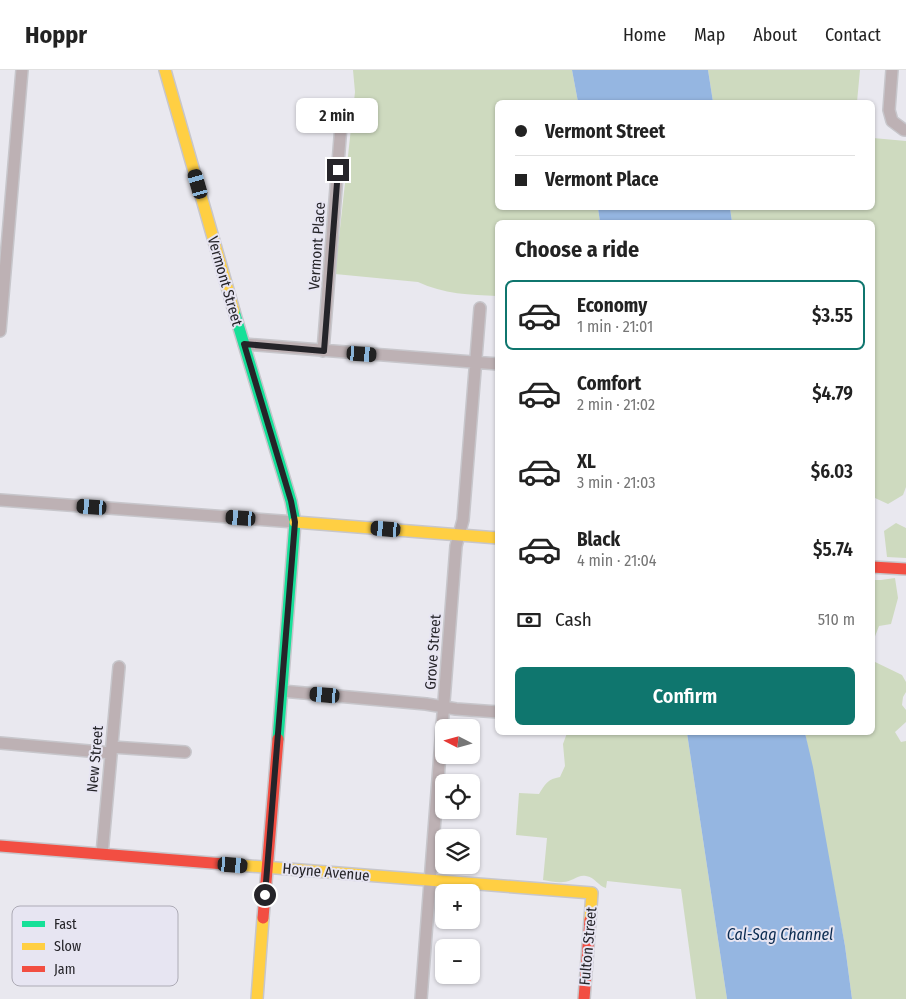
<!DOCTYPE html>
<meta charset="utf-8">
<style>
:root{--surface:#fff;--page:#f2f2f2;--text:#222;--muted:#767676;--line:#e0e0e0;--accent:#0f766e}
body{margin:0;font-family:"Fira Sans Condensed",sans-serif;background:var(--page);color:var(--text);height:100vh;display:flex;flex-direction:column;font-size:19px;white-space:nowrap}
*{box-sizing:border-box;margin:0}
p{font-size:16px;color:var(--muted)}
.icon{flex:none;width:28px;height:28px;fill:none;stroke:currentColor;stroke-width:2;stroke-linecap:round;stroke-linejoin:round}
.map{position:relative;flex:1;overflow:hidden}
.details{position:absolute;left:495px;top:150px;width:380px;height:515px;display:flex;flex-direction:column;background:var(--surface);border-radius:8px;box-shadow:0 1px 4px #0004}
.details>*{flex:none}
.banner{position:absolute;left:495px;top:30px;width:380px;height:110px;border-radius:8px;box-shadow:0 1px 4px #0004;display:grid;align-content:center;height:110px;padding:0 20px;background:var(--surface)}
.needle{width:32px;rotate:276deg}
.tools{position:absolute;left:435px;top:649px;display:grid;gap:10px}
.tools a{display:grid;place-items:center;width:45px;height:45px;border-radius:8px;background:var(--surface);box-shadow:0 1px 4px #0004;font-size:25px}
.end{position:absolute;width:22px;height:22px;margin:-11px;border:6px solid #252429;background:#fff;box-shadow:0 0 0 2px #fff}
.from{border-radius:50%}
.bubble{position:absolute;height:35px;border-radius:8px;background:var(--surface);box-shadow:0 1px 4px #0004;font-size:16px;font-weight:600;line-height:35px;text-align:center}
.car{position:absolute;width:15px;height:30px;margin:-15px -8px;border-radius:6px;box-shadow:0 0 4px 1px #0007;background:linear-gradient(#222 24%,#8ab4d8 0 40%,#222 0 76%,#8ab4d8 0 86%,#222 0)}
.banner b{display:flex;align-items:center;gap:18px;height:48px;font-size:19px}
.banner b+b{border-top:1px solid var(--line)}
.banner i{width:12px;height:12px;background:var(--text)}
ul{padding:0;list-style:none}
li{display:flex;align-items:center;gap:15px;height:70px;margin:0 10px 8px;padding:0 10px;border:2px solid transparent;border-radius:8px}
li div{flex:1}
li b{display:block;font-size:19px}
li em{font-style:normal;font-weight:600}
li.current{border-color:var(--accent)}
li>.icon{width:45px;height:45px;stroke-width:1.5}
h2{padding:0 20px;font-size:22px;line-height:60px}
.pay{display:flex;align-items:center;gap:12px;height:55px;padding:0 20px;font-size:19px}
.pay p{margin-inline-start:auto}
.button{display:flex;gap:10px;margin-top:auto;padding:10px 20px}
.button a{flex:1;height:58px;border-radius:8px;background:var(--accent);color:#fff;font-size:20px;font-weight:600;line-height:58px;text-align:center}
header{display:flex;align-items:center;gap:30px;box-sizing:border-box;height:70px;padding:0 25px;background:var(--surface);border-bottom:1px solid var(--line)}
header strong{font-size:24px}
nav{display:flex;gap:28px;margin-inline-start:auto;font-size:18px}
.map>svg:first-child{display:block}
.green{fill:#cedabf}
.water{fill:#95b6e1}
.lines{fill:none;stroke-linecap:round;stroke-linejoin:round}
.street-casing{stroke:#c7c6cb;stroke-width:14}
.fast-casing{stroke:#c7c6cb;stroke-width:14}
.slow-casing{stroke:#c7c6cb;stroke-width:14}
.jam-casing{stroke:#c7c6cb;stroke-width:14}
.street{stroke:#bdb1b4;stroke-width:11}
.fast{stroke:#16e098;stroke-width:11}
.slow{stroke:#ffcf43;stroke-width:11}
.jam{stroke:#f24e42;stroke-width:11}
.route{stroke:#252429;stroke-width:6}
.labels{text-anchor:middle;stroke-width:4;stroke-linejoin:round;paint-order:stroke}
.street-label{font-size:15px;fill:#252429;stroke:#e7e5f2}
.water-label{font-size:16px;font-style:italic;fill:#0a2a50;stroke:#e7e5f2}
.key{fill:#e7e5f2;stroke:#adabb6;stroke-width:1}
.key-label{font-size:14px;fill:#252429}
</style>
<header>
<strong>Hoppr</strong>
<nav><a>Home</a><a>Map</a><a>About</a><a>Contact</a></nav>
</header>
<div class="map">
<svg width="906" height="929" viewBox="0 0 906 929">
<rect width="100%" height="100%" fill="#e9e8ef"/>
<path class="green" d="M 353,0 L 572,0 L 578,32 L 498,32 L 498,138 L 598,138 L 600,152 L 498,152 L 497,226 C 471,225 443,224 418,212 L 335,204 L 355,22 Z
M 708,0 L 860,0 L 857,32 L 713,32 Z
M 873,68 L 906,71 L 906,417 L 903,425 L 888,434 L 875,428 L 873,426 L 872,152 L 732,152 L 730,138 L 872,138 Z
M 896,453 L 906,458 L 906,488 L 887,487 L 884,461 Z
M 895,508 L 898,528 L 891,554 L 879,556 L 874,569 L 873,591 L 902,605 L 906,612 L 906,622 L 903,627 L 902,635 L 906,640 L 906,652 L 895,662 L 901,672 L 906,671 L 906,929 L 852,929 L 845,876 L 805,663 L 872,662 L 873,510 L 881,510 Z
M 567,663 L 687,663 L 727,929 L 696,929 L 681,819 L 607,811 L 606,818 C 598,816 595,807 586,806 C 578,804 572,812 563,812 C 557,813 550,811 543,810 L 547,768 L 516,765 L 519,723 L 539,724 C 545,714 548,709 560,707 L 565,696 L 563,674 Z"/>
<path class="water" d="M 572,0 L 708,0 L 713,32 L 578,32 Z
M 598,138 L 730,138 L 732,152 L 600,152 Z
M 687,663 L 805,663 L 813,697 L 845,876 L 852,929 L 727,929 Z"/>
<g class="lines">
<g class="street-casing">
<path id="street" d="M 892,0 L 889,40 L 892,51 L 904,60 L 906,60
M 0,261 L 22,0
M 244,274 L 498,294
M 323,281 L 342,43
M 0,430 L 295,452
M 282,621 L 426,634 L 456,639 L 498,642
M 0,673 L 111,683
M 112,677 L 185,682
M 102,784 L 119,597
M 421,929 L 456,476 L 463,450 L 480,238"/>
</g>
<g class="fast-casing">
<path id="fast" d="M 234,241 L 291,431 L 295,452 L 278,669"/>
</g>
<g class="slow-casing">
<path id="slow" d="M 165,0 L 234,241
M 295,452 L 498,468
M 237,795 L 592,823 L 590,850
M 257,929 L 263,848"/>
</g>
<g class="jam-casing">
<path id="jam" d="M 872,497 L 906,499
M 0,776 L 237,795
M 263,848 L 278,669
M 584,929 L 590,850"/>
</g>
<use href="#street" class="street"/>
<use href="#fast" class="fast"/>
<use href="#slow" class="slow"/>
<use href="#jam" class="jam"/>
</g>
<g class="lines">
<path class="route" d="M 265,825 L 295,452 L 291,431 L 244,274 L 324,281 L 338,100"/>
</g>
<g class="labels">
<g class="street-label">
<text transform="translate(317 176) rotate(-86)" y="5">Vermont Place</text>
<text transform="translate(225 211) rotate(74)" y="5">Vermont Street</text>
<text transform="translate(433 582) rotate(-86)" y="5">Grove Street</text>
<text transform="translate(95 689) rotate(-85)" y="5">New Street</text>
<text transform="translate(326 802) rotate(5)" y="5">Hoyne Avenue</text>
<text transform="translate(588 876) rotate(-85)" y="5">Fulton Street</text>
</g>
<g class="water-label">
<text x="780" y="870">Cal-Sag Channel</text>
</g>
</g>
<rect x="12" y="836" width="166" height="80" rx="8" class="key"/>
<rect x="22" y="851" width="23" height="6" fill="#16e098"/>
<rect x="22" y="873" width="23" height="7" fill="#ffcf43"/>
<rect x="22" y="896" width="23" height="6" fill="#f24e42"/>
<g class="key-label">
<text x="54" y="859">Fast</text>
<text x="54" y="881">Slow</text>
<text x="54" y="904">Jam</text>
</g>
</svg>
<div class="tools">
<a><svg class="needle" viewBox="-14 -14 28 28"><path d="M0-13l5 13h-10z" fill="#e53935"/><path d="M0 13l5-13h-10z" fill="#767676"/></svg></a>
<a><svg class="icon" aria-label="locate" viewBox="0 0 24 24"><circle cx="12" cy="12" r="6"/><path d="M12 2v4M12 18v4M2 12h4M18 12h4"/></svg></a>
<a><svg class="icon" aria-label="layers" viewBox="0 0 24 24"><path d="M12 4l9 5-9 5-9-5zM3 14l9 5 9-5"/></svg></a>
<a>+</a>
<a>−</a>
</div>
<i class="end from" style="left:265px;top:825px"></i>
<i class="end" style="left:338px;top:100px"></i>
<div class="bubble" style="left:296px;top:28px;width:82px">2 min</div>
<i class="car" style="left:198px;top:114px;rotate:344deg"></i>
<i class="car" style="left:362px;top:284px;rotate:94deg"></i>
<i class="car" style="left:92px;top:437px;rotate:274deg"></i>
<i class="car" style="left:241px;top:448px;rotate:274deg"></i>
<i class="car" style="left:386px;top:459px;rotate:275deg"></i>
<i class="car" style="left:325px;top:625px;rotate:275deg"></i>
<i class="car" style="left:233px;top:795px;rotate:95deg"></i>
<div class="banner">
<b><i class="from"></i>Vermont Street</b>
<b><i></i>Vermont Place</b>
</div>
<section class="details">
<h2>Choose a ride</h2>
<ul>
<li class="current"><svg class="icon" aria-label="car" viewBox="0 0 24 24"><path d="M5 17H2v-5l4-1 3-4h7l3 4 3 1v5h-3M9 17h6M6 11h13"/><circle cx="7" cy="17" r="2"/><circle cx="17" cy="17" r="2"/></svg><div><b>Economy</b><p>1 min · 21:01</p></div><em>$3.55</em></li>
<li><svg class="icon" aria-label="car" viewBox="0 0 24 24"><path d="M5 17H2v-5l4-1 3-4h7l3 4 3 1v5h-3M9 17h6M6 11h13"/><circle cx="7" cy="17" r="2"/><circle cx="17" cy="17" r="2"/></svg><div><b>Comfort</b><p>2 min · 21:02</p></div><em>$4.79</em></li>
<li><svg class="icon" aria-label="car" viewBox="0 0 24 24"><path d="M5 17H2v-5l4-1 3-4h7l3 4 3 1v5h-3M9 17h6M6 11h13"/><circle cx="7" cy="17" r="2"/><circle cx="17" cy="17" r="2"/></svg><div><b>XL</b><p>3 min · 21:03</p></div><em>$6.03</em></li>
<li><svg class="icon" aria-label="car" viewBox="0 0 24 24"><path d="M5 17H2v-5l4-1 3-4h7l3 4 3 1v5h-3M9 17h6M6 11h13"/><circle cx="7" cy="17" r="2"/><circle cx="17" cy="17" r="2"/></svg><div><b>Black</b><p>4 min · 21:04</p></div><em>$5.74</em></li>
</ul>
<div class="pay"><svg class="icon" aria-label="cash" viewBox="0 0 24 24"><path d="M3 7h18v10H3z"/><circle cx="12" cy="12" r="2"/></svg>Cash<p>510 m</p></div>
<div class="button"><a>Confirm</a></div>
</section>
</div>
